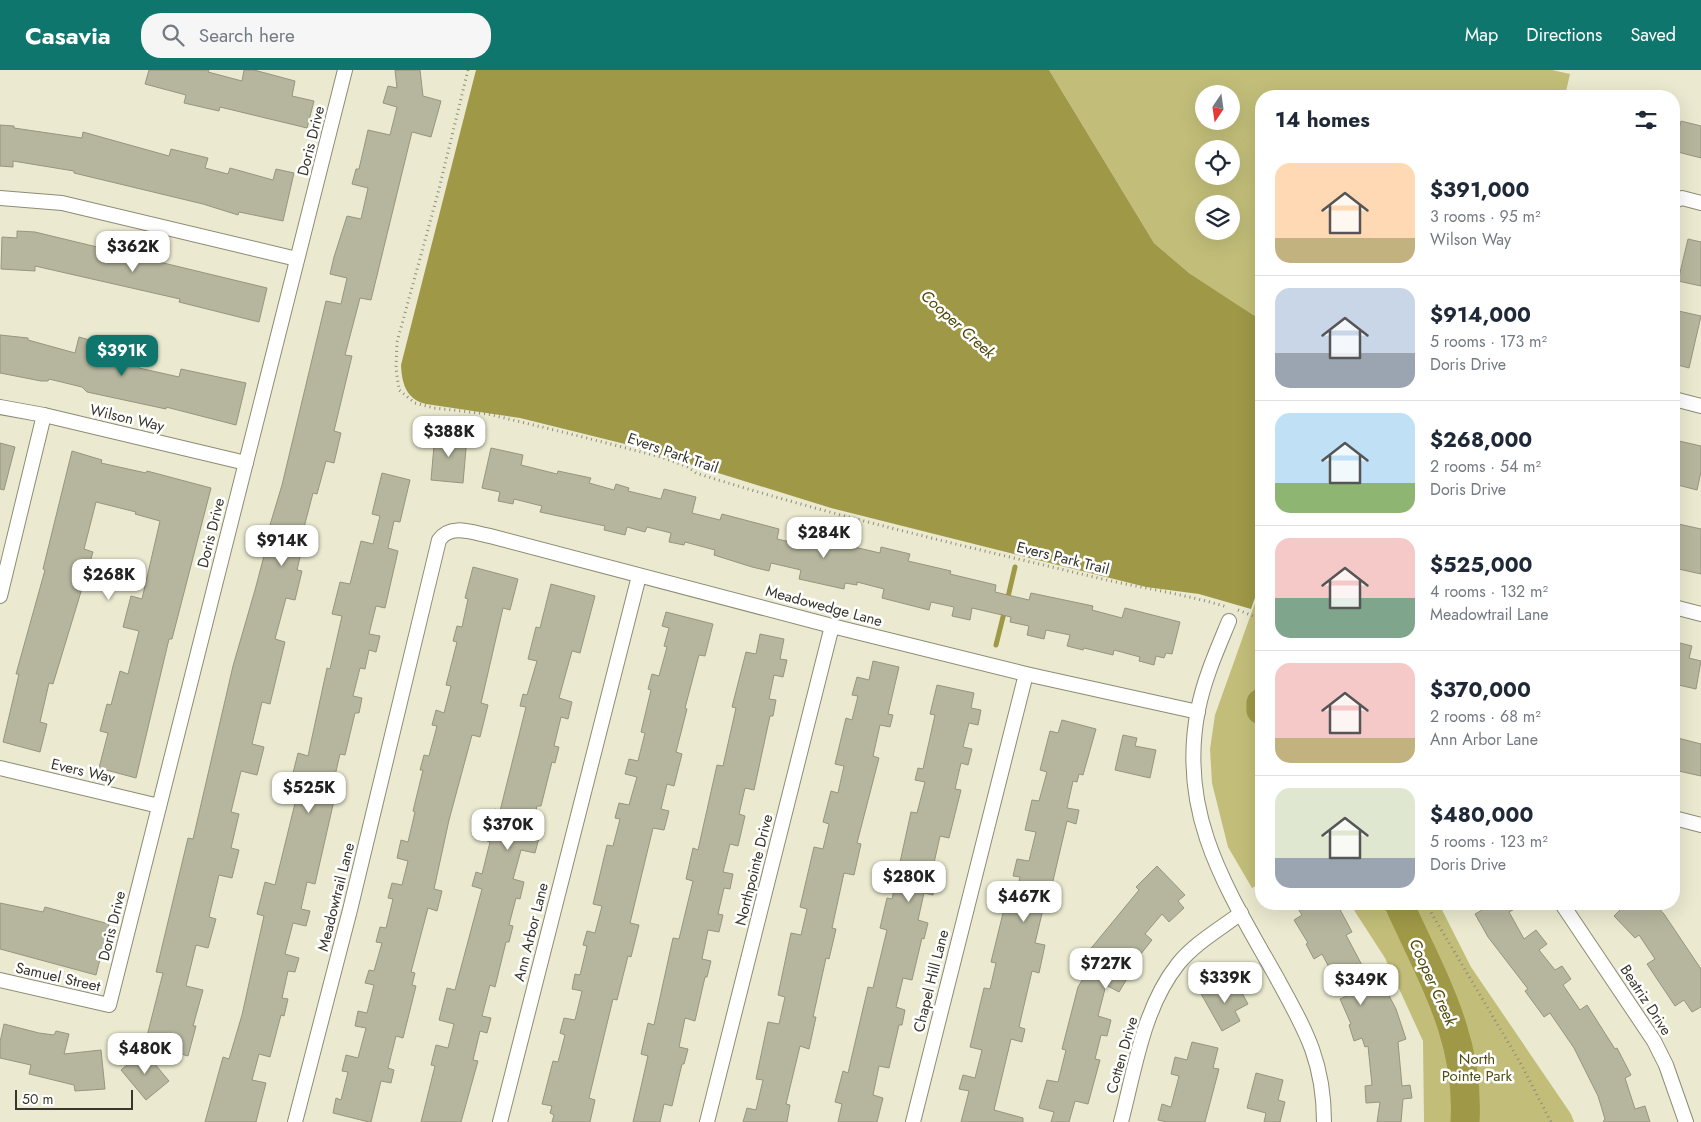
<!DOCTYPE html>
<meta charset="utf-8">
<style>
:root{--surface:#fff;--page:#f6f6f7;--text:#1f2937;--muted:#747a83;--line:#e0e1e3;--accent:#0f766e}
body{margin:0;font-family:Jost,sans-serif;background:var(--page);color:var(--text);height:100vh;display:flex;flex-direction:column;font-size:19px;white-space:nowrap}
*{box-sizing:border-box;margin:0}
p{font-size:16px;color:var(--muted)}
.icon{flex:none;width:28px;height:28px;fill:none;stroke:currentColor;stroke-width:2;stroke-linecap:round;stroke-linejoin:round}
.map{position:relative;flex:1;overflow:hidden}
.sheet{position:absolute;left:1255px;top:20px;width:425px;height:820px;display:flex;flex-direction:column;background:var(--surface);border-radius:20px;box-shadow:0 5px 20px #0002}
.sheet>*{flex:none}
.needle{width:32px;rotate:193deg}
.fabs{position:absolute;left:1195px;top:15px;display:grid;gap:10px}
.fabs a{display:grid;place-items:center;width:45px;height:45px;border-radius:50%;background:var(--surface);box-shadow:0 5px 20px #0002;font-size:25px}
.scale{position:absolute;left:15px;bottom:12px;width:118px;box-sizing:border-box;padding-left:5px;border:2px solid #37362c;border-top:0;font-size:14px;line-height:18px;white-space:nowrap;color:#37362c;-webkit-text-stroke:4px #fff;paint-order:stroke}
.price{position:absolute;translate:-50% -42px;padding:0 11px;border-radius:10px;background:#fff;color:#222;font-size:16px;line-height:32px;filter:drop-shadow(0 1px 2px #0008)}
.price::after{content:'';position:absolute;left:50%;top:30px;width:15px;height:11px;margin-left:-8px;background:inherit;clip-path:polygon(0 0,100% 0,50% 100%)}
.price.active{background:var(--accent);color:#fff}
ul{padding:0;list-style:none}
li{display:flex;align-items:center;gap:15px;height:125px;padding:0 20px}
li+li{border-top:1px solid var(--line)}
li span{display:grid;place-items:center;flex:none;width:140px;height:100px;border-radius:15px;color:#555}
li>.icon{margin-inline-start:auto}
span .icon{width:60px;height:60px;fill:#fffc;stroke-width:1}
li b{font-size:21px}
h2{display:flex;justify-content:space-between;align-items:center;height:60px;padding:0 20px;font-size:21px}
header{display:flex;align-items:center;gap:30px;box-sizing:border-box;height:70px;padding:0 25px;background:var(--accent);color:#fff}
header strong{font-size:24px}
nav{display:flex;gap:28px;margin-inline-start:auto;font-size:18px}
.search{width:350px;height:45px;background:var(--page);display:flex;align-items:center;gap:12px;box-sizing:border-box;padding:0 18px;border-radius:20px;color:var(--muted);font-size:19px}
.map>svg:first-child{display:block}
</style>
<header>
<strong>Casavia</strong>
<div class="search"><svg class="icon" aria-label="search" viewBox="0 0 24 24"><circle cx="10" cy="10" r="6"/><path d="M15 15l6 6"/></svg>Search here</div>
<nav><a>Map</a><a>Directions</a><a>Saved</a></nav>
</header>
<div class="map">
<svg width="1701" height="1052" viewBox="0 0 1701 1052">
<rect width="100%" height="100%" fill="#ebead0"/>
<g fill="#c2be79" fill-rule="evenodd">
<path d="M1049 0H1552L1570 4 1565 26H1261V250L1189 203 1154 173ZM1204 24H1231V51H1204ZM1204 79H1231V106H1204ZM1204 134H1231V161H1204Z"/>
<path d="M1261 516V813L1252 818 1228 777 1212 713 1210 679 1215 645Z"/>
<path d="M1350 834H1439L1471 897 1571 1044 1574 1052H1424L1423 971 1385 888Z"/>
</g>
<path fill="#9e9847" d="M476 0H1049L1154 173 1189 203 1261 250V511L1251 539 1199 524 1146 517 831 438 625 374 520 348 426 334C406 329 402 314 401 295Z"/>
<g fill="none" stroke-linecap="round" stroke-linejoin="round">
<g stroke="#9e9847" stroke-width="5">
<path d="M1007 531 1015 497"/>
<path d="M996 575 1005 539"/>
</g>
<g stroke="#9e9847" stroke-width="29">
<path d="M1261 633V640"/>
<path d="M1399 834C1432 907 1470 969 1465 1052"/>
</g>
</g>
<g fill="#b6b59d" stroke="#96957d">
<path d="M149 0H209L208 2 242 11 244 0H254L295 11 292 26 314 31 307 58 220 37 219 41 184 33 186 25 145 14Z"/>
<path d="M395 0H420L423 26 441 31 431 67 412 62 371 230 360 228 345 285 352 286 334 361 341 363 334 393 326 391 317 424 313 423 302 465 305 466 297 500 302 501 295 530 286 528 275 569 285 572 270 634 262 632 252 674 264 677 257 705 241 701 231 742 239 744 231 778 239 780 232 808 219 805 209 847 216 849 208 878 196 875 186 916 203 920 193 956H196L188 986 145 974 163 903 156 902 188 768 193 769 233 596 255 520 264 486 261 485 282 415 326 231 341 234 347 208 330 204 334 187 347 146 361 149 368 118 352 114 356 99H359L368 60 390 65 397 37 383 33 388 16 397 18Z"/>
<path d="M1681 51 1701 56V88L1674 81Z"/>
<path d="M0 55 14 56V58L82 68 83 62 169 86 171 79 208 88 205 98 228 104 230 98 273 110 276 99 294 103 283 151 239 142 238 145 203 134 74 103V101L13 91V97L0 96Z"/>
<path d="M17 161 35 162 267 218 259 252 179 232 180 229 35 196V201L1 199 2 167 17 168Z"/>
<path d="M1688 169 1701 172V216L1678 211Z"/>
<path d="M1674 240 1701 246 1689 298 1674 294 1677 279 1674 278Z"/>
<path d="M0 265 28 268V270L75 283 79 267 142 285 139 298 179 307 181 299 246 313 236 355 166 337V339L87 322 82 317 49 309 48 311H41L0 303Z"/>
<path d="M435 364 467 367 463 413 431 410Z"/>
<path d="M1679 371 1701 376V402L1697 420 1674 414V393Z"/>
<path d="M0 373 15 377 4 420 0 419Z"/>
<path d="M491 378 523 385 521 395 557 404 558 401 591 408 589 413 614 420 616 414 629 418 628 421 661 429 664 419 696 427 692 443 720 450 722 444 779 459 777 469 804 475 806 466 880 483 881 477 910 484 908 491 951 501 950 504 996 515 995 522 1029 530 1031 523 1093 536 1092 540 1122 548 1125 538 1180 552 1172 584 1166 583 1164 588 1156 586 1154 595 1139 591 1140 587 1114 580 1113 585 1084 578 1083 580 1067 576 1070 565 1046 560 1044 569 1027 565 1029 556 1010 552 1011 547 972 538 970 550 952 546 954 537 931 532 929 540 882 528 884 519 857 512V515L845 513 844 519 799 509 801 500 771 493 769 501 752 497 714 485 715 480 685 472 684 475 669 472 671 463 647 457 645 462 627 457 625 465 604 460 605 456 540 442 542 436 514 429 513 434 498 431 500 422 482 418Z"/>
<path d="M72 381 102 390 101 393 146 403 147 401 211 418 172 569H169L136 708 99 698 108 663 100 661 107 634 111 635 120 601 128 604 139 561 123 557 131 526 142 529 160 451 135 444 136 442 96 432 84 479 93 482 53 614 49 613 40 652 47 654 40 682 3 672 19 604H16L45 500 43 499Z"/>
<path d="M382 403 410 410 400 452 394 451 388 478 398 481 385 538 376 536 369 564 380 566 376 582 369 580 365 599 360 598 353 626 362 628 359 643H355L345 685 340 684 334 710 342 713 339 727 335 726 315 814 307 812 301 839 310 841 306 856 293 853 285 884 299 888 295 902 288 901 282 928 288 929 284 946 281 945 270 987 259 984 252 1010 266 1013 256 1052H205L223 987 229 989 242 945 264 846 257 844 265 812 275 815 299 717 290 715 298 683 308 686 327 598 330 599 342 546 332 544 340 512 350 514 361 471 373 474 380 446 372 444Z"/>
<path d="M1674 453 1701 459V504L1674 498Z"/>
<path d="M473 497 518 509 510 540 503 538 481 633 488 635 480 667 472 665 449 750 434 819 442 821 437 841 428 838 411 902 415 903 412 915 416 916 403 968 396 966 388 998 394 1000 391 1013 381 1011 371 1052H369L333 1043 336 1028 341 1030 348 1002 342 1001 346 985 358 988 366 958 355 956 358 941 367 943 374 915 365 913 369 900 374 901 382 873 376 872 380 857 386 858 393 829 388 828 392 813 402 815 408 791 397 788 401 770 408 772 415 742 413 741 423 700H420L424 685 429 686 437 656 432 655 436 640 444 643 451 616 446 615 457 572 453 571 457 556 462 557 468 529 465 528Z"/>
<path d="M551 514 595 526 580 583 572 581 559 628 572 632 568 649 561 647 554 676 559 677 555 693 552 692 541 736H537L530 766 539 768 535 783 521 780 513 809 524 812 520 829 516 828 509 855 513 856 509 872H506L495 917 490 915 482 946 491 948 487 963 480 961 473 990 478 991 461 1052H421L435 996 431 995 436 975 448 978 454 954 439 950 447 918 455 920 482 819 472 816 476 802 482 804 490 772 487 771 495 739 500 741 526 637 520 636 523 624 527 625 537 591 528 589 536 557 540 558Z"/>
<path d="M666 542 713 554 705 586 699 585 685 638 687 639 676 682 682 684 674 716 667 714 661 739 669 741 664 760 653 758 630 853 639 855 631 887 628 886 617 930 613 929 589 1028 595 1030 590 1052H552L554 1045 550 1043 552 1036 542 1034 553 991 558 992 565 965 560 963 564 948 575 950 582 921 572 919 575 904 580 905 587 876 583 875 587 861 595 863 602 836 593 834 607 775 613 776 620 749 615 748 619 733 629 735 637 707 625 704 629 689 638 691 645 663 641 662 651 620 648 619 652 604 659 606 667 577 664 576 669 558 662 556Z"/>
<path d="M760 564 784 569 780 589 787 590 783 607 774 605 769 629 776 630 773 646H770L754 720 745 718 739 744 745 746 738 776 730 774 723 802 733 804 730 819 724 818 718 844 723 845 719 862 708 860 702 889 711 891 707 907H705L695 951 685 948 679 977 688 979 684 994H682L672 1036 664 1034 660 1052H633L648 986 641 984 648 953 654 955 673 868 679 869 693 811 686 809 693 778 698 780 717 695 723 696 736 638 732 637 746 582 756 584Z"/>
<path d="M1676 572 1692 576 1689 588 1701 591 1696 619 1674 614V583Z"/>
<path d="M873 591 899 597 888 644 893 645 890 657 880 655 873 686 879 688 857 773 861 774 854 805 844 803 832 858 836 859 829 889 826 888 813 947H816L809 979 800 976 786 1034 790 1035 787 1052H743L747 1038 756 1040 763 1010 756 1009 768 952 779 954 785 927 778 925 791 863 801 865 807 839 800 837 814 777 823 779 829 754 823 752 831 721 838 723 844 696 835 694 846 648 852 650 858 626 852 625 857 607 869 610Z"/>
<path d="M937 615 974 623 971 638 981 640 978 655 969 653 963 677 972 679 968 695 961 693 955 719 961 720 949 768 940 766 934 793 940 795 933 825 924 823 918 850 928 853 924 869 922 868 912 910 903 908 896 937 905 940 902 955H899L889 998 879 996 873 1025 883 1028 877 1052H838L842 1034 835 1032 843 1001 848 1003 868 917 873 918 887 860 880 858 887 828 892 829 911 742 917 743 925 712 915 710 918 698 923 699 935 645 930 644Z"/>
<path d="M1062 650 1096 659 1083 705 1079 704 1077 712 1073 711 1067 738 1079 740 1076 754 1067 751 1052 815 1049 814 1035 873 1045 875 1039 903 1032 901 1019 957 1025 959 1022 972 1011 969 994 1040 1023 1048V1052H961L969 1021 959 1019 963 1005 975 1008 982 980 970 977 984 918 990 919 996 893 991 892 1006 831 1014 833 1020 807 1013 806 1017 789 1029 791 1036 762 1025 760 1032 730 1039 731 1047 702 1040 700 1050 661 1058 663Z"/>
<path d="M1123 665 1137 668 1135 676 1156 680 1150 708 1115 700Z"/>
<path d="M1674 667 1701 674V706L1674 700Z"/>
<path d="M1157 796 1185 825 1178 831 1184 838 1169 852 1162 844 1145 864 1152 870 1140 885 1137 882 1124 905 1128 907 1119 922 1106 915 1098 946 1111 950 1107 966 1101 965 1095 989 1100 990 1088 1034 1075 1031 1069 1052H1051L1054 1042 1039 1038 1047 1010 1058 1012 1066 980 1062 979 1078 917 1096 887 1088 882 1139 820 1136 817Z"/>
<path d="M0 833 43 842 45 837 109 854 96 905 0 879Z"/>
<path d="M1295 834H1337L1352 862 1346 865 1363 897 1366 896 1376 918 1383 914 1396 939 1406 969 1398 972 1402 1016 1410 1015 1412 1028 1403 1029 1401 1052H1377L1380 1032 1366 1033 1365 1016 1372 1015 1368 976 1365 977 1362 968 1354 971 1349 955 1351 954 1340 929 1347 926 1336 901 1332 903 1322 884 1314 889 1306 874 1308 873 1294 850 1302 845Z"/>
<path d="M1493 834H1524L1509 842 1524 869 1536 860 1547 874 1539 880 1555 900 1562 896 1571 909 1563 915 1580 940 1587 935 1615 979 1617 978 1631 1005 1625 1008 1635 1039 1645 1036 1650 1052H1603L1605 1049 1598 1026 1574 978 1550 943 1544 947 1525 921 1528 919 1488 867 1475 844Z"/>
<path d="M1626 834H1655L1664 844 1701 899V937L1692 942 1684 930 1675 936 1647 894 1655 889 1639 865 1635 868 1614 846Z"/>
<path d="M1236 912 1248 934 1235 941 1240 951 1222 961 1200 922 1216 913 1220 921Z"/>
<path d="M4 954 39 963 54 965 56 961 69 964 64 984 101 980 105 1019 75 1021 74 1015 29 1004 31 995 0 988V972Z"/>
<path d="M1192 972 1218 978 1213 998 1219 999 1205 1052H1167L1158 1050 1162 1034 1171 1037 1179 1006 1171 1004 1175 987 1187 990Z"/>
<path d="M144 981 169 1011 146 1030 121 1000Z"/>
<path d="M1256 1003 1283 1010 1278 1030 1285 1032 1280 1052H1264L1266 1043 1247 1038Z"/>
</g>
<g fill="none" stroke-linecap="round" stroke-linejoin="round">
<g stroke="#8d8c74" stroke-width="16">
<g id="street">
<path d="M0 128 62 133 297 189"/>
<path d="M1674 131 1682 128 1701 133"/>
<path d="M1674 329 1701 336"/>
<path d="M0 337 44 345 246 393"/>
<path d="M0 526 44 345"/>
<path d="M1674 537 1701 544"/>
<path d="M1229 551C1217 580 1204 609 1198 640 1177 747 1229 822 1278 910 1306 961 1324 992 1324 1052"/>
<path d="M0 698 159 736"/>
<path d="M1674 748 1701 755"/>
<path d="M1562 834 1654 971 1666 995 1686 1052"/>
<path d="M0 910 109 935 345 0"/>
<path d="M295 1052 350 840 439 470C451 453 473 463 490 466L832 556 1026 604 1198 642"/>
<path d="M500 1052 639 506"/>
<path d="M707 1052 832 556"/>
<path d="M913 1052 1026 604"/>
<path d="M1121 1052C1135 999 1143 938 1178 894 1195 873 1220 859 1241 843"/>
</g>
</g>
<g stroke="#8d8c7a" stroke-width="3" stroke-dasharray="1 4" stroke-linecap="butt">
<path d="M468 0 438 123 397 272 396 298 399 320 415 333 434 338 488 344 575 365 661 387 688 397 696 403C828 445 964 476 1098 508 1141 518 1185 524 1227 537"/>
<path d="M1238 540 1261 549"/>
<path d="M1426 834 1521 994 1551 1052"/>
</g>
<use href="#street" stroke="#fff" stroke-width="14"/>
</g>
<g text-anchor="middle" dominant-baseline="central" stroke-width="5" stroke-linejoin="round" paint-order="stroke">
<g font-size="15" fill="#37362c" stroke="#fff">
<text transform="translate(311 71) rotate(-76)">Doris Drive</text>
<text transform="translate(127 348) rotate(13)">Wilson Way</text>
<text transform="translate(673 383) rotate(19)">Evers Park Trail</text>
<text transform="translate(211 463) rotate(-76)">Doris Drive</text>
<text transform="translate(1063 488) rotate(14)">Evers Park Trail</text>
<text transform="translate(824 536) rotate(15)">Meadowedge Lane</text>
<text transform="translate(83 701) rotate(13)">Evers Way</text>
<text transform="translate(754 800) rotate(-76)">Northpointe Drive</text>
<text transform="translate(336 827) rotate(-76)">Meadowtrail Lane</text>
<text transform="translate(112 856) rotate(-76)">Doris Drive</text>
<text transform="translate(531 862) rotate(-76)">Ann Arbor Lane</text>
<text transform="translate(58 907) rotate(13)">Samuel Street</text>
<text transform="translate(931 911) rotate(-76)">Chapel Hill Lane</text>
<text transform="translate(1646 930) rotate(57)">Beatriz Drive</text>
<text transform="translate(1122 985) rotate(-74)">Cotten Drive</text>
</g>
<g font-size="15" fill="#524e0f" stroke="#fff">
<text x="1477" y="989">North<tspan x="1477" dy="17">Pointe Park</tspan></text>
</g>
<g font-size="16" font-style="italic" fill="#4f4b0a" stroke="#fff">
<text transform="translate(958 254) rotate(42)">Cooper Creek</text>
<text transform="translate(1433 912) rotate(66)">Cooper Creek</text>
</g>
</g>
</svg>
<div class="fabs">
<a><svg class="needle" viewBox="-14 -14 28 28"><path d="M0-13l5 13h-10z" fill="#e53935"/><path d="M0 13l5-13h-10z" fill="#747a83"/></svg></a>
<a><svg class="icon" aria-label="locate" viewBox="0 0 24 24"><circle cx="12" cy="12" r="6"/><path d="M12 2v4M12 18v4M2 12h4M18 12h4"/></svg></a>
<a><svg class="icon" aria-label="layers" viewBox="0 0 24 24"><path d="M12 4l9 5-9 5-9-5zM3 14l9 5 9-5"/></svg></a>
</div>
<div class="scale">50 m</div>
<b class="price" style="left:133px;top:203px">$362K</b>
<b class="price active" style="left:122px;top:307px">$391K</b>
<b class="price" style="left:449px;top:388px">$388K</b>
<b class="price" style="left:824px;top:489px">$284K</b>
<b class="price" style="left:282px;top:497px">$914K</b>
<b class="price" style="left:109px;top:531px">$268K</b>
<b class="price" style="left:309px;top:744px">$525K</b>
<b class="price" style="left:508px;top:781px">$370K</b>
<b class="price" style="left:909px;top:833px">$280K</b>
<b class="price" style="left:1024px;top:853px">$467K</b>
<b class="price" style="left:1106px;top:920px">$727K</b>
<b class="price" style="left:1225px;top:934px">$339K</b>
<b class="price" style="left:1361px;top:936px">$349K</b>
<b class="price" style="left:145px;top:1005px">$480K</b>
<section class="sheet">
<h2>14 homes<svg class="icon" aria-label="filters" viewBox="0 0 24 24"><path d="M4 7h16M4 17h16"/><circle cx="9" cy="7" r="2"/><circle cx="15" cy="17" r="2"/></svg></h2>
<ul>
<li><span style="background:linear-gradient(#ffd9b3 75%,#c2b280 0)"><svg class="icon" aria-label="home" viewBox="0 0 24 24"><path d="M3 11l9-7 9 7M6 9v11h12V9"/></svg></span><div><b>$391,000</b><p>3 rooms · 95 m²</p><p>Wilson Way</p></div></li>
<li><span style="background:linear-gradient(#c9d6e8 65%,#9aa5b1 0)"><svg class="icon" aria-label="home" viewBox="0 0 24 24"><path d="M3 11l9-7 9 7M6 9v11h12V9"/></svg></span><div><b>$914,000</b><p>5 rooms · 173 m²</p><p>Doris Drive</p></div></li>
<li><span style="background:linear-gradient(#bfe0f5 70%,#8fb573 0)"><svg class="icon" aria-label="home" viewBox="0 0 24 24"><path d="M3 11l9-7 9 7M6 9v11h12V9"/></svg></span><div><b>$268,000</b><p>2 rooms · 54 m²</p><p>Doris Drive</p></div></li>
<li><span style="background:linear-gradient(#f6c9c9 60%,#7fa58c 0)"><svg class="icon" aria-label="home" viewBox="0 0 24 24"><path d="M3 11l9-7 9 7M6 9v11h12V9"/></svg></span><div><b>$525,000</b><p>4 rooms · 132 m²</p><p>Meadowtrail Lane</p></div></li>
<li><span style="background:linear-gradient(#f6c9c9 75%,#c2b280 0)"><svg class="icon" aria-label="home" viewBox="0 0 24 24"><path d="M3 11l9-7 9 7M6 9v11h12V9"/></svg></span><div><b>$370,000</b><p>2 rooms · 68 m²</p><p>Ann Arbor Lane</p></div></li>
<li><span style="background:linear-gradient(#dfe7d0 70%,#9aa5b1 0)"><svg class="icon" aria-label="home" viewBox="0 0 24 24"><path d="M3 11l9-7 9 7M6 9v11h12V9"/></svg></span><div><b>$480,000</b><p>5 rooms · 123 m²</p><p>Doris Drive</p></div></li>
</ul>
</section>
</div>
